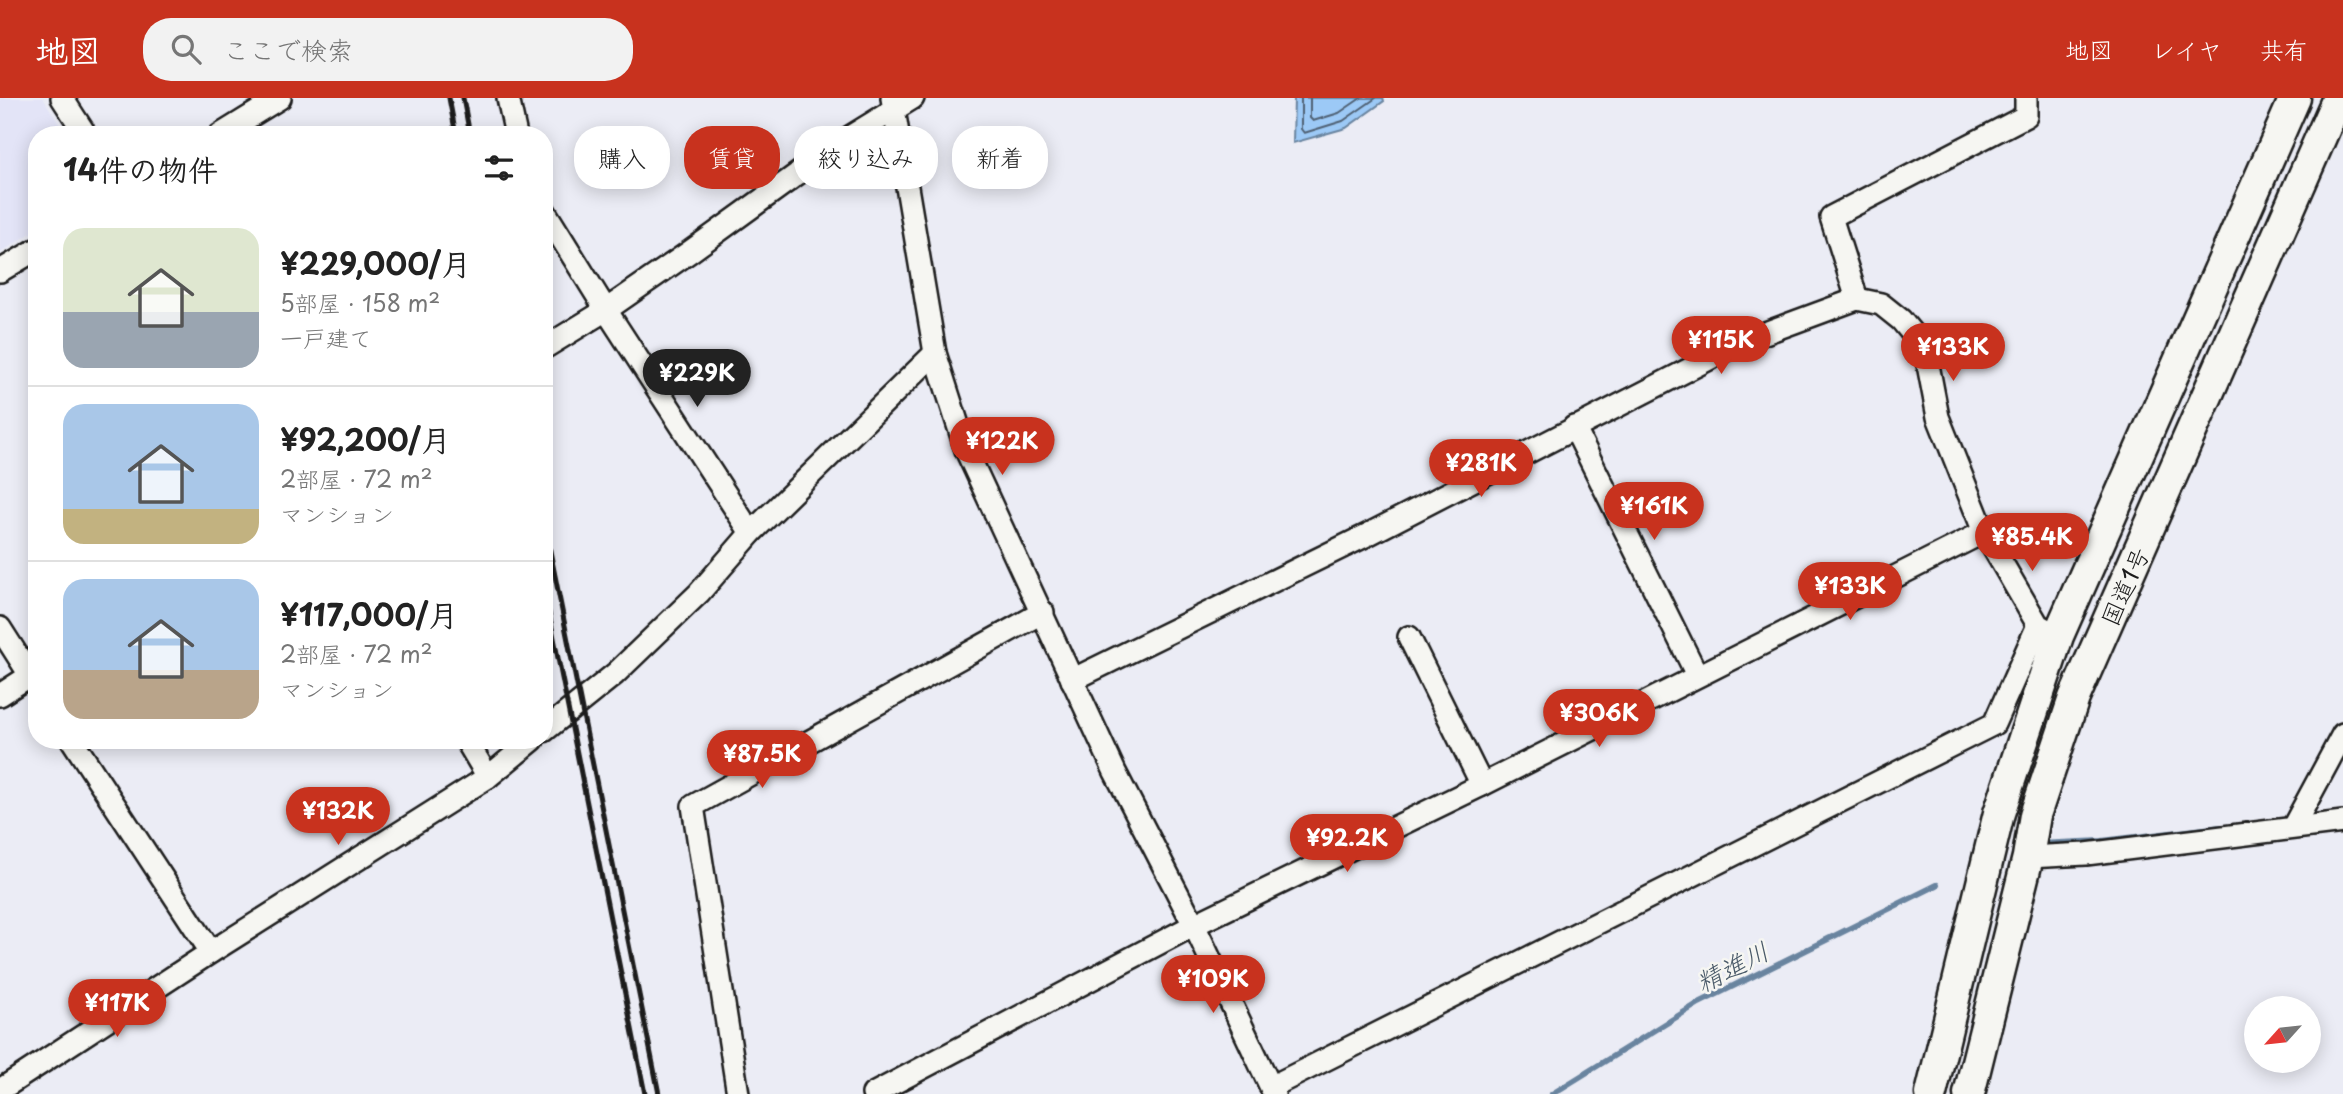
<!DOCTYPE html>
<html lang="ja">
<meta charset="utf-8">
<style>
:root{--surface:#fff;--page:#f2f2f2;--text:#222;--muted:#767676;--line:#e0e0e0;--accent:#c8321e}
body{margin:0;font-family:"Playpen Sans","Klee One",sans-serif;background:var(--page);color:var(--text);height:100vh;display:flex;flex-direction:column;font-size:26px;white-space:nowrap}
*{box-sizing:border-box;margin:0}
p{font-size:23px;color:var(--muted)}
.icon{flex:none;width:38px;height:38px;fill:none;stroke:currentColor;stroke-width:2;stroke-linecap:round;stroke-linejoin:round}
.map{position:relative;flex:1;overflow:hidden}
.side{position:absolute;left:28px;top:28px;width:525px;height:623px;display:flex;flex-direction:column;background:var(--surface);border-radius:28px;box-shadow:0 4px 18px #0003}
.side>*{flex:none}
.guide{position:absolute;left:574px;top:28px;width:665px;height:63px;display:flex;gap:14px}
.needle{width:46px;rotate:243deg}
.controls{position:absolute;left:2244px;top:898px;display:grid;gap:14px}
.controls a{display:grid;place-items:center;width:77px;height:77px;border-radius:50%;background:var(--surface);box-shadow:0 4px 18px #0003;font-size:35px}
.price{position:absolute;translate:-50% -60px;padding:0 16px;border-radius:24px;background:var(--accent);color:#fff;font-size:23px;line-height:46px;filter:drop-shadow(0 2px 4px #0008)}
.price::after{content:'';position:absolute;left:50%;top:42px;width:21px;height:16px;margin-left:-10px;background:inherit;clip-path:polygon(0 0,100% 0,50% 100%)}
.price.on{background:#222;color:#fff}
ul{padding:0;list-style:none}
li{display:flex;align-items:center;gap:21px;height:175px;padding:0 35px}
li+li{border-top:2px solid var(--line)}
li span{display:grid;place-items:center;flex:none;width:196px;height:140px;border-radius:21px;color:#555}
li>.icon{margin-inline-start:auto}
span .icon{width:84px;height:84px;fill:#fffc;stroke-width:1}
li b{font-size:30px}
h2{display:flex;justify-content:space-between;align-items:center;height:84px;padding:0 35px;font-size:30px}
.chip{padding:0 24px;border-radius:28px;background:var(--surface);box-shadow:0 4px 18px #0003;font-size:24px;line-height:63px}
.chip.on{background:var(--accent);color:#fff}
header{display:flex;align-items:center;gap:42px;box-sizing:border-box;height:98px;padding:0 35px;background:var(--accent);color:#fff}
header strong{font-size:33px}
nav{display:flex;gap:38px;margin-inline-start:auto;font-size:24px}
.search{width:490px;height:63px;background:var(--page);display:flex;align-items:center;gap:18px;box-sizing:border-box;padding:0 24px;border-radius:28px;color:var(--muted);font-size:26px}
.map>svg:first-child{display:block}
</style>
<header>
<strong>地図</strong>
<div class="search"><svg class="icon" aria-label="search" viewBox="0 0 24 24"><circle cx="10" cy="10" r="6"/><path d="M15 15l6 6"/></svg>ここで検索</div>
<nav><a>地図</a><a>レイヤ</a><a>共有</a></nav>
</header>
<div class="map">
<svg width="2343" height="996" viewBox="0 0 2343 996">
<rect width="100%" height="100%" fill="#ebecf5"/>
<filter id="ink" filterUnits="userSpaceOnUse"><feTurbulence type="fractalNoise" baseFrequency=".0143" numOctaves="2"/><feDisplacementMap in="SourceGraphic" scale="14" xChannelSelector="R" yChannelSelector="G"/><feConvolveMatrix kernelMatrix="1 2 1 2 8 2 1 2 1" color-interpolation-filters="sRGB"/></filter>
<g filter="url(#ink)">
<path fill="#e3e4f7" d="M0 0H43L66 37H37V131L0 155Z"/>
<path fill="#9cc9f6" stroke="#69849f" stroke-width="2" d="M1294 0H1383L1384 3 1346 30 1293 45Z"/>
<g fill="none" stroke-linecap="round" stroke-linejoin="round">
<g stroke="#4f6173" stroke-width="2">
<path d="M1301 0V31L1304 35 1343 23 1376 0"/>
<path d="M1310 0V20L1313 23 1339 15 1361 0"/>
</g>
<g stroke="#69849f" stroke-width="6">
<path d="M2038 746 2102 743 2221 729"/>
<path d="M1552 996 1699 905 1937 787"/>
</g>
<g stroke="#1c1c1c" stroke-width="26">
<g id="minor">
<path d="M62 0 86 37"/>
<path d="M508 0 516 37"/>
<path d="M892 0 935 255 966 352 1115 674 1194 827 1274 996"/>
<path d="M220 37 280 0"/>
<path d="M544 112 606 212 751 435"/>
<path d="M0 173 37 151"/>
<path d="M1857 201 1831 119 2026 18V0"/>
<path d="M544 250 606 212 691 153 843 43 913 0"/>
<path d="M1574 329 1697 577"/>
<path d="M0 530 37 588"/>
<path d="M1409 539 1482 687"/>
<path d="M1072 582 1369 436 1746 242 1857 201 1881 206 1901 222 1925 251 1938 319 1984 434 2038 527 2058 538"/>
<path d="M0 597 37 573"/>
<path d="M544 633 615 576 699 495 751 435 935 255"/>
<path d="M72 642 211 854"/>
<path d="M466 642 488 679"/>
<path d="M2293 729 2343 636"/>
<path d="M2028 759 2086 756 2343 724"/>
<path d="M1271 989 1994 626 2038 527"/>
<path d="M0 992 211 854 488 679 533 642"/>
<path d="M738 996 693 708 1043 514"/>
<path d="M873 996 1194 827 1482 687 1984 434"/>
</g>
</g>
<g stroke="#1c1c1c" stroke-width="35">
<g id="highway">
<path d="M1931 996 1999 715 2058 538 2295 0"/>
<path d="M1969 996 2028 759 2035 717 2074 600 2338 0"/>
</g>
</g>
<use href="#minor" stroke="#f6f6f2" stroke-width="21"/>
<use href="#highway" stroke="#f6f6f2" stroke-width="30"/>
<g stroke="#1c1c1c" stroke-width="5">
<path d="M449 0 456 37"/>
<path d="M463 0 470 37"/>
<path d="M544 423 659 996"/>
<path d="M544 490 645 996"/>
</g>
</g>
</g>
<g text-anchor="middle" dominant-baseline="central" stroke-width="5" stroke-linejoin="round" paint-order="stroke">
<g font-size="24" fill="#1c1c1c" stroke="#f6f6f2">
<text transform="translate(2124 488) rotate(-66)">国道1号</text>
</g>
<g font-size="26" font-style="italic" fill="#495968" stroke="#f6f6f2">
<text transform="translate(1732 868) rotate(-27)">精進川</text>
</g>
</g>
</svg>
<div class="controls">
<a><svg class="needle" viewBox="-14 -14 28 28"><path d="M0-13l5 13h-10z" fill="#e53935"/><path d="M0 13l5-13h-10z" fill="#767676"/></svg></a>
</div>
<b class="price" style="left:1721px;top:278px">¥115K</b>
<b class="price" style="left:1953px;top:285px">¥133K</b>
<b class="price on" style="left:697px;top:311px">¥229K</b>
<b class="price" style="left:1002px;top:379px">¥122K</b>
<b class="price" style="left:1481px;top:401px">¥281K</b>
<b class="price" style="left:1654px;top:444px">¥161K</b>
<b class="price" style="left:2032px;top:475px">¥85.4K</b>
<b class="price" style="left:1850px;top:524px">¥133K</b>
<b class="price" style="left:1599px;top:651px">¥306K</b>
<b class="price" style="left:762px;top:692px">¥87.5K</b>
<b class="price" style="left:338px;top:749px">¥132K</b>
<b class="price" style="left:1347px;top:776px">¥92.2K</b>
<b class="price" style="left:1213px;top:917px">¥109K</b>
<b class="price" style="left:117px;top:941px">¥117K</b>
<div class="guide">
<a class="chip">購入</a>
<a class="chip on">賃貸</a>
<a class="chip">絞り込み</a>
<a class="chip">新着</a>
</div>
<section class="side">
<h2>14件の物件<svg class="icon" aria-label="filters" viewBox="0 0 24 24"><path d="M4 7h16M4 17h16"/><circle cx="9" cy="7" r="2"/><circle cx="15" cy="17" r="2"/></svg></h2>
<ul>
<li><span style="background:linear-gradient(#dfe7d0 60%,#9aa5b1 0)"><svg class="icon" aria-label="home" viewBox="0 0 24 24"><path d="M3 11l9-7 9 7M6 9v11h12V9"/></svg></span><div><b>¥229,000/月</b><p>5部屋 · 158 m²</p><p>一戸建て</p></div></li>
<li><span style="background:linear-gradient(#a9c7e8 75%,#c2b280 0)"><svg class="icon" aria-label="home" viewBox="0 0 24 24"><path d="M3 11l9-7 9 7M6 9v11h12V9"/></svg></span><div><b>¥92,200/月</b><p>2部屋 · 72 m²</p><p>マンション</p></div></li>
<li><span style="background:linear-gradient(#a9c7e8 65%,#b9a48a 0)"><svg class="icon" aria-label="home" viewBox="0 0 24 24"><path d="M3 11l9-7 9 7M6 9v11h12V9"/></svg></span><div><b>¥117,000/月</b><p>2部屋 · 72 m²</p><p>マンション</p></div></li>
</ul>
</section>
</div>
